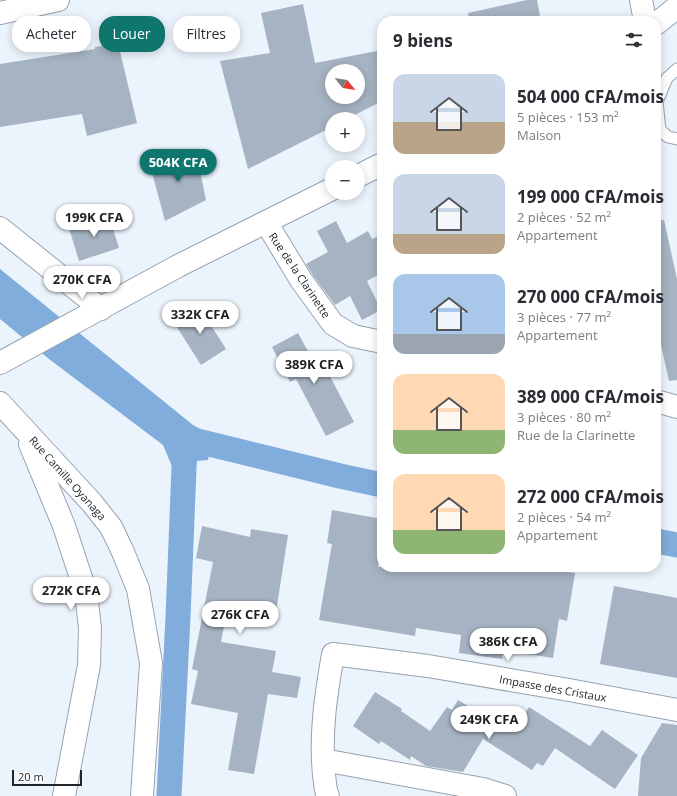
<!DOCTYPE html>
<html lang="fr">
<meta charset="utf-8">
<style>
:root{--surface:#fff;--page:#f7f7f7;--text:#2b2b33;--muted:#7c7c81;--accent:#0f766e}
body{margin:0;font-family:"Open Sans",sans-serif;background:var(--page);color:var(--text);height:100vh;display:flex;flex-direction:column;font-size:15px;white-space:nowrap}
*{box-sizing:border-box;margin:0}
p{font-size:13px;color:var(--muted)}
.icon{flex:none;width:22px;height:22px;fill:none;stroke:currentColor;stroke-width:2;stroke-linecap:round;stroke-linejoin:round}
.map{position:relative;flex:1;overflow:hidden}
.sheet{position:absolute;left:377px;top:16px;width:284px;height:556px;display:flex;flex-direction:column;background:var(--surface);border-radius:16px;box-shadow:0 2px 10px #0003}
.sheet>*{flex:none}
.top-card{position:absolute;left:12px;top:16px;width:305px;height:36px;display:flex;gap:8px}
.needle{width:26px;rotate:120deg}
.buttons{position:absolute;left:325px;top:64px;display:grid;gap:8px}
.buttons a{display:grid;place-items:center;width:40px;height:40px;border-radius:50%;background:var(--surface);box-shadow:0 2px 10px #0003;font-size:20px}
.scale{position:absolute;left:12px;bottom:10px;width:70px;box-sizing:border-box;padding-left:4px;border:2px solid #21262b;border-top:0;font-size:11px;line-height:14px;white-space:nowrap;color:#21262b;-webkit-text-stroke:3px #fff;paint-order:stroke}
.price{position:absolute;translate:-50% -34px;padding:0 9px;border-radius:14px;background:#fff;color:#222;font-size:13px;line-height:26px;filter:drop-shadow(0 1px 2px #0008)}
.price::after{content:'';position:absolute;left:50%;top:24px;width:12px;height:9px;margin-left:-6px;background:inherit;clip-path:polygon(0 0,100% 0,50% 100%)}
.price.selected{background:var(--accent);color:#fff}
ul{padding:0;list-style:none}
li{display:flex;align-items:center;gap:12px;height:100px;padding:0 16px}
li span{display:grid;place-items:center;flex:none;width:112px;height:80px;border-radius:12px;color:#555}
li>.icon{margin-inline-start:auto}
span .icon{width:48px;height:48px;fill:#fffc;stroke-width:1}
li b{font-size:17px}
h2{display:flex;justify-content:space-between;align-items:center;height:48px;padding:0 16px;font-size:17px}
.pill{padding:0 14px;border-radius:16px;background:var(--surface);box-shadow:0 2px 10px #0003;font-size:14px;line-height:36px}
.pill.selected{background:var(--accent);color:#fff}
.map>svg:first-child{display:block}
</style>
<div class="map">
<svg width="677" height="796" viewBox="0 0 677 796">
<rect width="100%" height="100%" fill="#ebf3fc"/>
<path fill="#80addb" d="M0 269 193 425 213 436 208 460 197 461 194 477 176 476 163 445 49 359 0 319Z"/>
<g fill="none" stroke-linecap="round" stroke-linejoin="round">
<g stroke="#80addb" stroke-width="25">
<path d="M180 434 185 438 340 476 382 485"/>
<path d="M656 541 677 545"/>
<path d="M169 796 178 617 185 443"/>
</g>
</g>
<g fill="#a6b3c2" fill-rule="evenodd">
<path d="M527 0H537L541 21H469L468 13Z"/>
<path d="M303 4 315 63 382 50V101L347 119H332V127L248 169 220 61 270 53 261 13ZM332 71H358V97H332Z"/>
<path d="M118 43 137 123 87 136 82 114 0 127V64L95 49V47Z"/>
<path d="M196 151 206 200 165 221 149 161Z"/>
<path d="M109 216 119 248 79 261 69 228Z"/>
<path d="M664 220 677 279V380L669 381 656 322V221Z"/>
<path d="M336 221 347 243 368 231 372 239 382 234V273L367 281 381 310 362 320 350 296 335 305 312 274 306 264 328 252 317 231Z"/>
<path d="M198 305 226 349 201 365 173 321Z"/>
<path d="M298 333 317 368 324 365 354 422 326 436 296 379 290 382 272 347Z"/>
<path d="M332 510 382 519V541L378 567H540L575 573 567 621 559 619 553 658 503 650 502 659 459 653 461 635 416 628 415 636 319 620 332 544 327 543Z"/>
<path d="M202 526 250 537 251 529 288 535 276 612 228 605 221 642 276 651 272 672 301 677 297 698 268 694 254 774 228 770 238 713 191 704 198 671 192 669 213 562 196 558Z"/>
<path d="M614 586 677 598V678L600 664Z"/>
<path d="M375 692 402 709 401 711 430 731 447 707 452 710 458 700 510 732 521 715 523 716 529 707 590 746 602 730 638 755 615 789 555 748 543 766 537 763 532 770 483 739 463 772 426 766 411 756 410 760 381 741 379 744 353 726Z"/>
<path d="M662 723 677 725V796H638L641 758Z"/>
</g>
<g fill="none" stroke-linecap="round" stroke-linejoin="round">
<g stroke="#96a3b1" stroke-width="13">
<path id="service" d="M677 69 667 78 657 102 660 130 668 137 677 139"/>
</g>
<g stroke="#96a3b1" stroke-width="24">
<g id="minor">
<path d="M641 0 645 21"/>
<path d="M0 13 58 0"/>
<path d="M266 222 301 280 333 324 353 336 382 342"/>
<path d="M0 228 101 309"/>
<path d="M656 401 677 407"/>
<path d="M0 403 92 503 111 527 123 552 138 589 151 663 142 796"/>
<path d="M30 444 64 526 86 593 90 628 89 665 64 796"/>
<path d="M323 760 483 789 505 796"/>
<path d="M328 796C325 790 325 781 324 775 320 732 326 695 333 654L428 666 569 690 677 710"/>
</g>
</g>
<g stroke="#96a3b1" stroke-width="24">
<g id="secondary">
<path d="M656 24 677 7"/>
<path d="M358 176 382 164"/>
<path d="M0 363 178 266 332 189"/>
</g>
</g>
<use href="#service" stroke="#fff" stroke-width="11"/>
<use href="#minor" stroke="#fff" stroke-width="22"/>
<use href="#secondary" stroke="#fff" stroke-width="22"/>
</g>
<g text-anchor="middle" dominant-baseline="central" stroke-width="4" stroke-linejoin="round" paint-order="stroke">
<g font-size="11" fill="#21262b" stroke="#fff">
<text transform="translate(300 275) rotate(56)">Rue de la Clarinette</text>
<text transform="translate(68 478) rotate(48)">Rue Camille Oyanaga</text>
<text transform="translate(553 688) rotate(10)">Impasse des Cristaux</text>
</g>
</g>
</svg>
<div class="buttons">
<a><svg class="needle" viewBox="-14 -14 28 28"><path d="M0-13l5 13h-10z" fill="#e53935"/><path d="M0 13l5-13h-10z" fill="#7c7c81"/></svg></a>
<a>+</a>
<a>−</a>
</div>
<div class="scale">20 m</div>
<b class="price selected" style="left:178px;top:183px">504K CFA</b>
<b class="price" style="left:94px;top:238px">199K CFA</b>
<b class="price" style="left:82px;top:300px">270K CFA</b>
<b class="price" style="left:200px;top:335px">332K CFA</b>
<b class="price" style="left:314px;top:385px">389K CFA</b>
<b class="price" style="left:71px;top:611px">272K CFA</b>
<b class="price" style="left:240px;top:635px">276K CFA</b>
<b class="price" style="left:508px;top:662px">386K CFA</b>
<b class="price" style="left:489px;top:740px">249K CFA</b>
<div class="top-card">
<a class="pill">Acheter</a>
<a class="pill selected">Louer</a>
<a class="pill">Filtres</a>
</div>
<section class="sheet">
<h2>9 biens<svg class="icon" aria-label="filters" viewBox="0 0 24 24"><path d="M4 7h16M4 17h16"/><circle cx="9" cy="7" r="2"/><circle cx="15" cy="17" r="2"/></svg></h2>
<ul>
<li><span style="background:linear-gradient(#c9d6e8 60%,#b9a48a 0)"><svg class="icon" aria-label="home" viewBox="0 0 24 24"><path d="M3 11l9-7 9 7M6 9v11h12V9"/></svg></span><div><b>504 000 CFA/mois</b><p>5 pièces · 153 m²</p><p>Maison</p></div></li>
<li><span style="background:linear-gradient(#c9d6e8 75%,#b9a48a 0)"><svg class="icon" aria-label="home" viewBox="0 0 24 24"><path d="M3 11l9-7 9 7M6 9v11h12V9"/></svg></span><div><b>199 000 CFA/mois</b><p>2 pièces · 52 m²</p><p>Appartement</p></div></li>
<li><span style="background:linear-gradient(#a9c7e8 75%,#9aa5b1 0)"><svg class="icon" aria-label="home" viewBox="0 0 24 24"><path d="M3 11l9-7 9 7M6 9v11h12V9"/></svg></span><div><b>270 000 CFA/mois</b><p>3 pièces · 77 m²</p><p>Appartement</p></div></li>
<li><span style="background:linear-gradient(#ffd9b3 70%,#8fb573 0)"><svg class="icon" aria-label="home" viewBox="0 0 24 24"><path d="M3 11l9-7 9 7M6 9v11h12V9"/></svg></span><div><b>389 000 CFA/mois</b><p>3 pièces · 80 m²</p><p>Rue de la Clarinette</p></div></li>
<li><span style="background:linear-gradient(#ffd9b3 70%,#8fb573 0)"><svg class="icon" aria-label="home" viewBox="0 0 24 24"><path d="M3 11l9-7 9 7M6 9v11h12V9"/></svg></span><div><b>272 000 CFA/mois</b><p>2 pièces · 54 m²</p><p>Appartement</p></div></li>
</ul>
</section>
</div>
